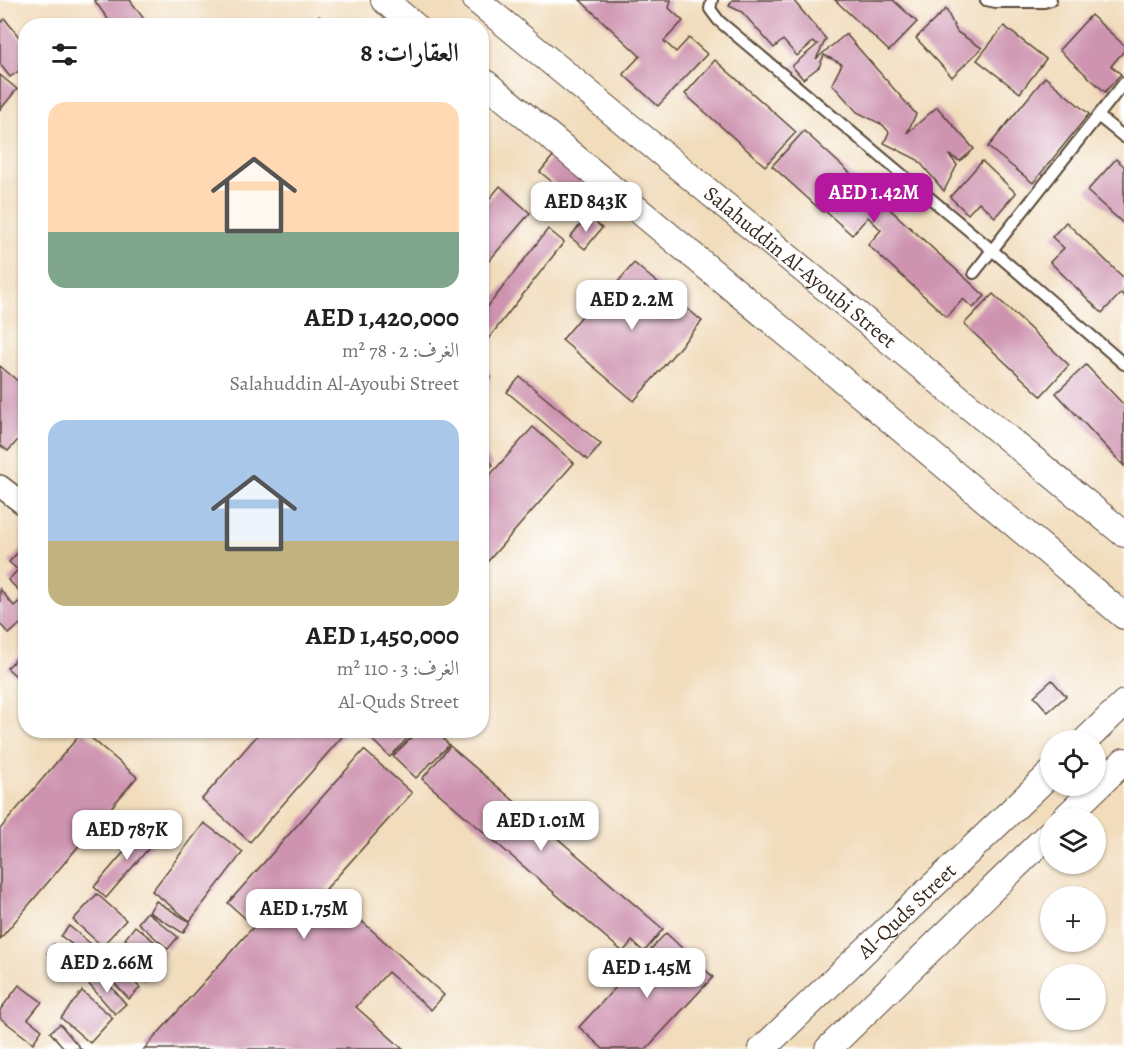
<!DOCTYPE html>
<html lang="ar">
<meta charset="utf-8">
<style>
:root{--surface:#fff;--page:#f6f6f6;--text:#202124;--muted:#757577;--accent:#b5179e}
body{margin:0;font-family:Alegreya,Amiri,serif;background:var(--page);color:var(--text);direction:rtl;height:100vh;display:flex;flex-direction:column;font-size:22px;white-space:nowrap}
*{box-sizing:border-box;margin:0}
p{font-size:20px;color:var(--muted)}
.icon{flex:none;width:33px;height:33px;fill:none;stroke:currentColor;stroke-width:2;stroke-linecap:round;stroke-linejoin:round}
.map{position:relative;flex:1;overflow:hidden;direction:ltr}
.side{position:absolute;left:18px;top:18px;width:471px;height:720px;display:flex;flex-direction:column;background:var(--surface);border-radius:24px;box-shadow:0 2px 4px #0004;direction:rtl}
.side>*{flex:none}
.fabs{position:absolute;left:1040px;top:730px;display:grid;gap:12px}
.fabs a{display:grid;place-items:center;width:66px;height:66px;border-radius:50%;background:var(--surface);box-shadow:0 2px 4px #0004;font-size:30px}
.price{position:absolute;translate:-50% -51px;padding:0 14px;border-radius:12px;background:#fff;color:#222;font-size:20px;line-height:39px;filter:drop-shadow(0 2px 3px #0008)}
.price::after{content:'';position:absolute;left:50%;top:36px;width:18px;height:14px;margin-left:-9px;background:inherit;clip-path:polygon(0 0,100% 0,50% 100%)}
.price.current{background:var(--accent);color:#fff}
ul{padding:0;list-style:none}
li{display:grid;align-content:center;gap:12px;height:318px;padding:0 30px}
li span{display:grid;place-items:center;height:186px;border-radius:18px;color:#555}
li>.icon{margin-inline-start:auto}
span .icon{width:108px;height:108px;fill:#fffc;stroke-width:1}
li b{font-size:26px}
h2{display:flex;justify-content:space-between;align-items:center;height:72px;padding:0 30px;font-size:26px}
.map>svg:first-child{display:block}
</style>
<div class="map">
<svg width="1124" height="1049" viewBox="0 0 1124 1049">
<rect width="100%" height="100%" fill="#fff"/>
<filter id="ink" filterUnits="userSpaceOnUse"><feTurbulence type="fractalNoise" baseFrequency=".0167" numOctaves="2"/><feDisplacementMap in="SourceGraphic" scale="12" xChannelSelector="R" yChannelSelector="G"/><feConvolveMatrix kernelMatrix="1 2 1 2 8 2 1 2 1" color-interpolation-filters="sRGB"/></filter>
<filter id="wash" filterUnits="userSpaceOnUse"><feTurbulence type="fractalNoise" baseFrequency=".008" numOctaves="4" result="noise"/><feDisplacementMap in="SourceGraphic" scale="24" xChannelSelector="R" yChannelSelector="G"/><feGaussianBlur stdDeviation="1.35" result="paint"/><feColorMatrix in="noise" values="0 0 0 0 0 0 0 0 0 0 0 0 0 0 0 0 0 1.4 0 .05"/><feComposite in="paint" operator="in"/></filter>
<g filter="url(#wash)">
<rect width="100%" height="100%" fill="#f1dcbb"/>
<g id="blocks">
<g fill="#cd93af">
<path d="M94 0H130L149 26H113Z"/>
<path d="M580 0H671L669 8 683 21 664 41 676 52 689 38 707 54 658 106 623 74 640 56Z"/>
<path d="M732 0H793L826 39 816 59 846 34 916 114 907 133 937 107 974 149 960 161 949 155 957 165 944 191 918 160 884 143 889 132 883 125 857 112 832 84 842 64 824 55 819 67 803 79 792 66 818 44 813 42 797 56 783 40 774 48 742 12 729 6Z"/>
<path d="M835 0H893L917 22 889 51Z"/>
<path d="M946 9 957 32 982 48 952 77 916 38Z"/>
<path d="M1091 15 1124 45V51L1111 66 1121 74 1105 92 1059 50Z"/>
<path d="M319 16 329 26H309Z"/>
<path d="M5 19 26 46V66L10 77 0 64V23Z"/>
<path d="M1004 26 1046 59 1020 93 977 60Z"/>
<path d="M715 60 796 132 765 166 685 94Z"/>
<path d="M0 75 17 89 0 110Z"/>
<path d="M1045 77 1089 114 1033 183 988 147Z"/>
<path d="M804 131 985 296 973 308 963 299 947 317 868 245 881 230 868 217 852 235 824 210 823 212 772 166Z"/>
<path d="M553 156 600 193 587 210 540 172Z"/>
<path d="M1116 159 1124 166V224L1087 191Z"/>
<path d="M982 161 1016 193 995 217 979 202 968 214 950 197Z"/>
<path d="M500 186 530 213 482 269V208Z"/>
<path d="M588 216 602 228 585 249 570 237Z"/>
<path d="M1066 222 1124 278V296L1121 293 1102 313 1050 262 1064 248 1052 237Z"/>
<path d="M548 229 564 242 485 343 482 340V314Z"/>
<path d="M634 263 702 321 634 401 562 340 608 285 612 289Z"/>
<path d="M993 294 1069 365 1041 396 964 324Z"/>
<path d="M1086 365 1124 405V466L1056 393Z"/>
<path d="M0 366 26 388V431L8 451 0 445Z"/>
<path d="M482 367 491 377 482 387Z"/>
<path d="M520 377 601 444 588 460 507 392Z"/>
<path d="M533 427 574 463 482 568V484Z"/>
<path d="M482 451 493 465 482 474Z"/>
<path d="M26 544V597L8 580 18 570 9 562Z"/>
<path d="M0 589 14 606 21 600 26 604V619L9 634 0 624Z"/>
<path d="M18 657 26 664V685L7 668Z"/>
<path d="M1052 680 1066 696 1048 712 1034 696Z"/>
<path d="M262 730H348L250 842 202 799Z"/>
<path d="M368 730H415L390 757 365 733Z"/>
<path d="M419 730H435L449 745 416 778 393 756Z"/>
<path d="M83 731 137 777 0 939V829Z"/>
<path d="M450 746 663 929 644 952 632 941 623 952 422 779Z"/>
<path d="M364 750 412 793 326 889 444 995 431 1010 388 972 356 1007 403 1049H144L254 926 228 903Z"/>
<path d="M204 823 243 852 190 921 152 891Z"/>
<path d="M148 824 161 834 106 898 94 887Z"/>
<path d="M97 894 126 920 102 946 73 920Z"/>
<path d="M156 901 190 922 183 933 149 912Z"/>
<path d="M147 912 178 937 168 949 138 923Z"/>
<path d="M69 926 100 951 93 960 61 936Z"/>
<path d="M135 926 166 951 157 963 125 939Z"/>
<path d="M666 933 713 977 646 1049H603L579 1027Z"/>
<path d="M121 942 153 970 144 981 112 953Z"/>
<path d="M54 944 86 968 79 977 47 953Z"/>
<path d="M112 957 140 988 129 999 100 968Z"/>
<path d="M99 973 126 1004 115 1014 88 983Z"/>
<path d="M19 985 42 1002 28 1019 42 1030 33 1043 0 1018V1010Z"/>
<path d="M82 991 113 1018 90 1043 61 1018Z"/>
<path d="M60 1024 81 1049H65L50 1032Z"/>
</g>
</g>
</g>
<g filter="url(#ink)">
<use href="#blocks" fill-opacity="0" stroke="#564536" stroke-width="1.5"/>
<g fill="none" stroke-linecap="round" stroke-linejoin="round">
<g stroke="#564536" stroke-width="14">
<g id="service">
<path d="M712 0 710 9 719 21 992 250 1124 364"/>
<path d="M986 0 996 2H1044L1051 0"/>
<path d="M1098 116 1124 137"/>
<path d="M974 273 1124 83"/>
</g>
</g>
<g stroke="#564536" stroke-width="24">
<path id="minor" d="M0 486 26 506"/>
</g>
<g stroke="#564536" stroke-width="28">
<g id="tertiary">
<path d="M384 0 415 26"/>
<path id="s1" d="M476 0 1124 534"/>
<path d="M482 80 863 397 1124 616"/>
<path d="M1085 741 1124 703"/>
<path d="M1064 819 1124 761"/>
<path id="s2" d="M762 1049 1050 774"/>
<path d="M828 1049 1050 833"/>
</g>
</g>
<use href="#service" stroke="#fff" stroke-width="10"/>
<use href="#minor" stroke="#fff" stroke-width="21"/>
<use href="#tertiary" stroke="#fff" stroke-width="26"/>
</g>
</g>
<g text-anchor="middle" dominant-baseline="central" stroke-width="4.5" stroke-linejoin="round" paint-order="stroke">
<g font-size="21" fill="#3b2a1e" stroke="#fff">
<text stroke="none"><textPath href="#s1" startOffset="420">Salahuddin Al-Ayoubi Street</textPath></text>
<text stroke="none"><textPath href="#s2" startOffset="200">Al-Quds Street</textPath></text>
</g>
</g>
</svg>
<div class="fabs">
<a><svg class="icon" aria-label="locate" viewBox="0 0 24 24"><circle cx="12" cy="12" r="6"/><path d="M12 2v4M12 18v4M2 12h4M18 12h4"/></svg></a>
<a><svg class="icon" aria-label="layers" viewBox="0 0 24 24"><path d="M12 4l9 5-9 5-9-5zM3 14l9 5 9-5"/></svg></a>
<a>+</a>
<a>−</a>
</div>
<b class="price current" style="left:874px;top:224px">AED 1.42M</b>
<b class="price" style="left:586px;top:233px">AED 843K</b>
<b class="price" style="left:632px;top:331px">AED 2.2M</b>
<b class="price" style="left:541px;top:852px">AED 1.01M</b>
<b class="price" style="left:127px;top:861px">AED 787K</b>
<b class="price" style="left:304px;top:940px">AED 1.75M</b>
<b class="price" style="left:107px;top:994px">AED 2.66M</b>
<b class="price" style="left:647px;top:999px">AED 1.45M</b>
<section class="side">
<h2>العقارات: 8<svg class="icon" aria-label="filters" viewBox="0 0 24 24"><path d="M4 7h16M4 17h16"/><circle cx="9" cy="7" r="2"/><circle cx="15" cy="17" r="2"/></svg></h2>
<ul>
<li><span style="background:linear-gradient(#ffd9b3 70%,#7fa58c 0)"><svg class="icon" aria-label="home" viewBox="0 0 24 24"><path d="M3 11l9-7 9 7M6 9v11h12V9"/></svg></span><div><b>AED 1,420,000</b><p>الغرف: 2 · 78 m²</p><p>Salahuddin Al-Ayoubi Street</p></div></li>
<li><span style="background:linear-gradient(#a9c7e8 65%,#c2b280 0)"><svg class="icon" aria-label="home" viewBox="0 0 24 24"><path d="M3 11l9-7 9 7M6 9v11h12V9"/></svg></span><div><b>AED 1,450,000</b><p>الغرف: 3 · 110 m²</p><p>Al-Quds Street</p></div></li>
</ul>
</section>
</div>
